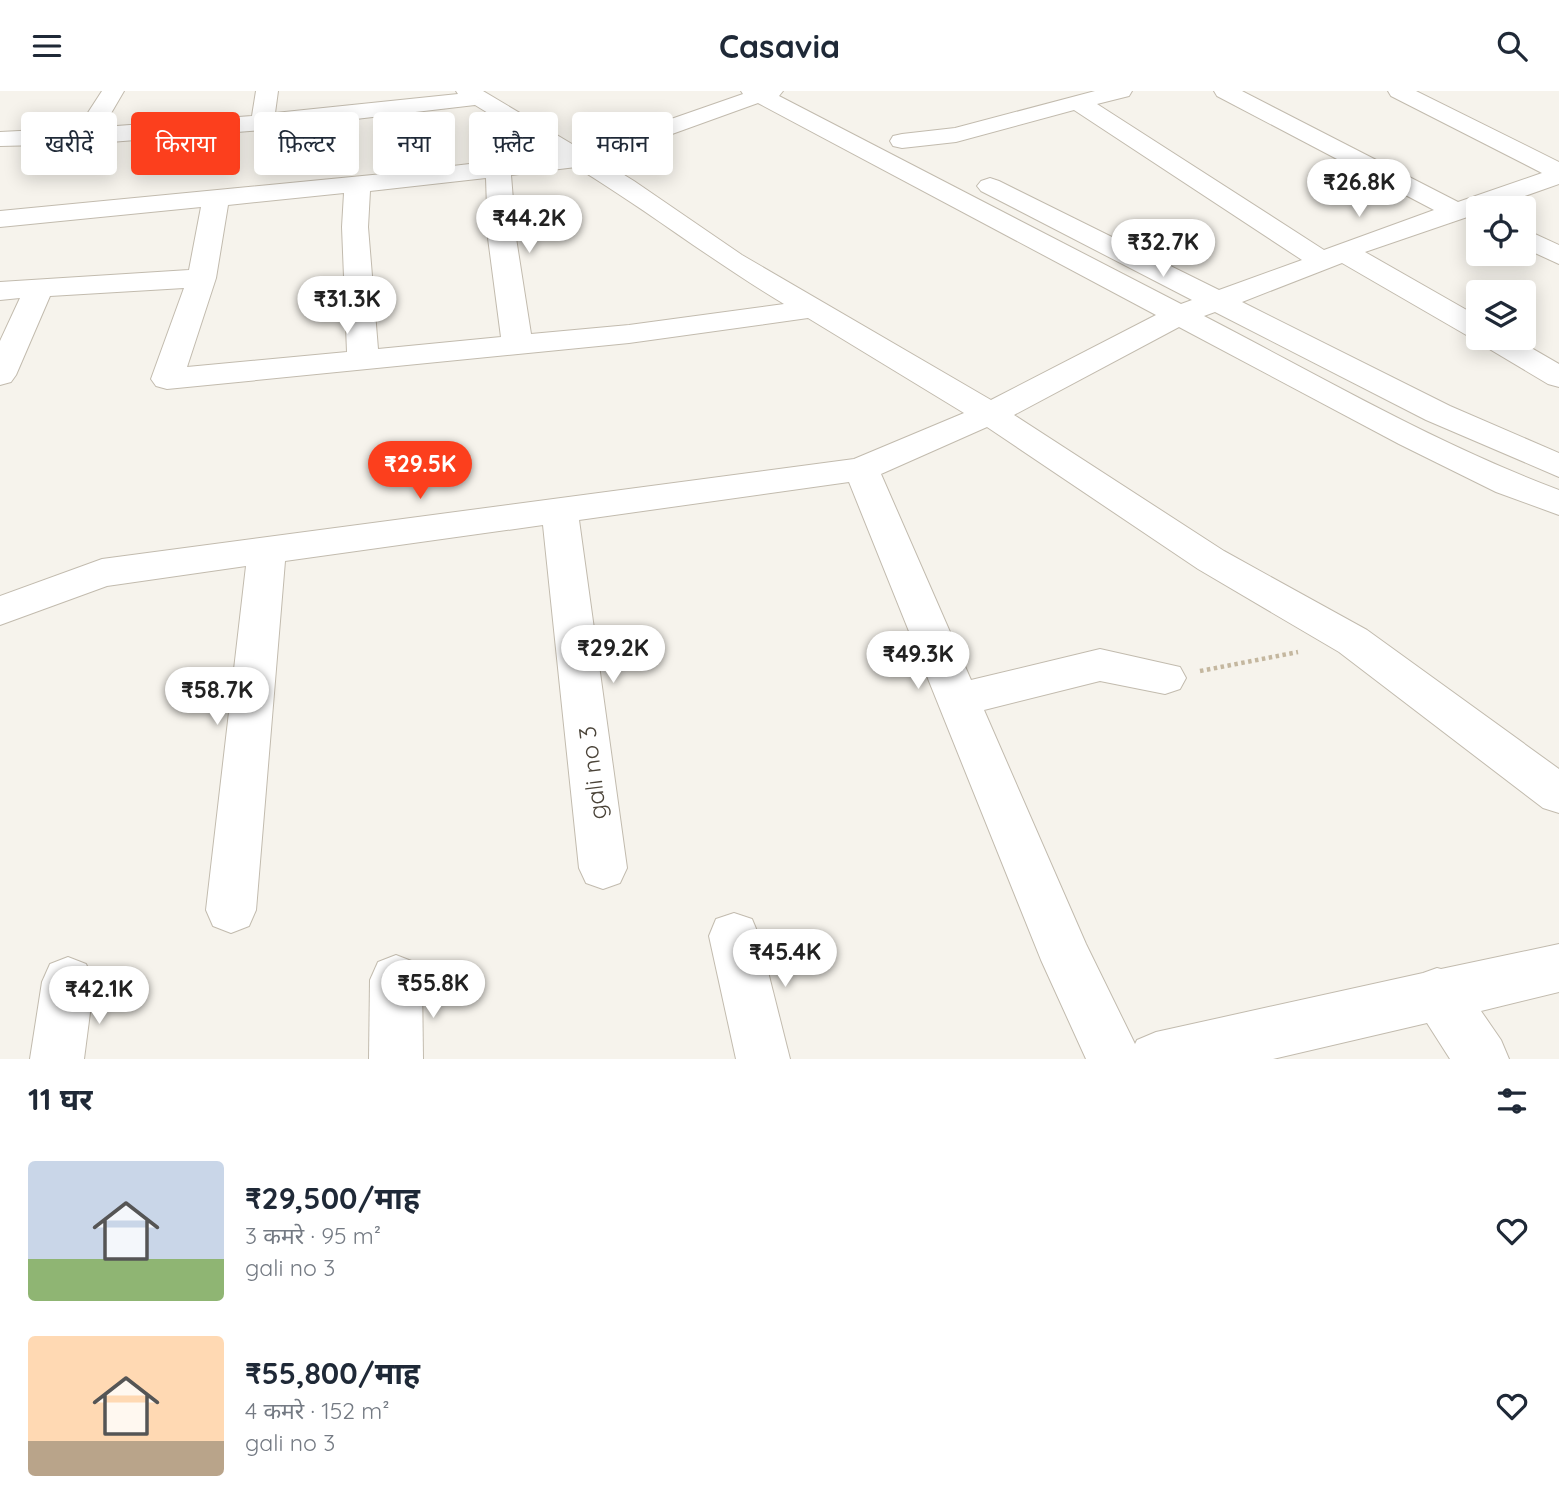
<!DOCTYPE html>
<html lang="hi">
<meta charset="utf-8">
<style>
:root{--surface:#fff;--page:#f6f6f7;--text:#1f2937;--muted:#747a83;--accent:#fc3f1d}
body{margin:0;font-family:Quicksand,"Noto Sans Devanagari",sans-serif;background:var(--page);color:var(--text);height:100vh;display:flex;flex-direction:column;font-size:26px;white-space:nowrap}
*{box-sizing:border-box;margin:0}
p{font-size:23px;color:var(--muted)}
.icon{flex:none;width:38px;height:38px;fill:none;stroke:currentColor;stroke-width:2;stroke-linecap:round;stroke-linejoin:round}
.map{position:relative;height:968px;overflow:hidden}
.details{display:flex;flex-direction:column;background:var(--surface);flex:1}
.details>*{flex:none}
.banner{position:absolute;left:21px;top:21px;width:700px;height:63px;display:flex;gap:14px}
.fabs{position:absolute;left:1466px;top:105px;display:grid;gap:14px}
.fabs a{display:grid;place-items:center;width:70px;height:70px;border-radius:7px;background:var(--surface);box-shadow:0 4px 18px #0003;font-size:35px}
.price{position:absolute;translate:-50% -60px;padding:0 16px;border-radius:24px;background:#fff;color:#222;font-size:23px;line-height:46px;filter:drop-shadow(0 2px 4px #0008)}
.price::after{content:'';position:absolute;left:50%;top:42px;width:21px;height:16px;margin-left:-10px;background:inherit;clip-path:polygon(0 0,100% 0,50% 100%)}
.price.current{background:var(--accent);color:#fff}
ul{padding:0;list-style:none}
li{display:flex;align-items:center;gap:21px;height:175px;padding:0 28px}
li span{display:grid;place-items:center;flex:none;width:196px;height:140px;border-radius:7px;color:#555}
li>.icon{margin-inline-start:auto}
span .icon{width:84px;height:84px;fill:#fffc;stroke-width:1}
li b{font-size:30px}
h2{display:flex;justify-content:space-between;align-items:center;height:84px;padding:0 28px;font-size:30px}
.chip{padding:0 24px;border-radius:7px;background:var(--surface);box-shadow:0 4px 18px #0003;font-size:24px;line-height:63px}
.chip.current{background:var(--accent);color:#fff}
header{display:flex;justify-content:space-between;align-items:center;height:91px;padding:0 28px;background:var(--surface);font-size:32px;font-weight:700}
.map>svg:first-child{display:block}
</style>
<header><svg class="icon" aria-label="menu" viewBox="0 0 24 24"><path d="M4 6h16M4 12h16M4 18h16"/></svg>Casavia<svg class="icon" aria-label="search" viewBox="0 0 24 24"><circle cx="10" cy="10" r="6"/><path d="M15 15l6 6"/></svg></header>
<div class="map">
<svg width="1559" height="968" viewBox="0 0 1559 968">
<rect width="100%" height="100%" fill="#f6f3ec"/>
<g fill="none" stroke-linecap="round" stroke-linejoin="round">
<g stroke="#c2bbae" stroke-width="2">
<g id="minor">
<path d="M102 0H124L103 36 252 25 256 0H278L275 22 458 3 456 0H483L582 59 743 3 741 0H783L779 5 1181 213 1192 209 981 100 977 95 981 90 990 87 999 90 1219 199 1302 169 1074 19 956 51 902 57 893 55 890 50 893 45 902 43 955 37 1095 0H1132L1129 5 1097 13 1324 159 1434 119 1217 5 1214 0H1242L1458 111 1542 82 1391 5 1388 0H1416L1559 71V93L1491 117H1479V122L1365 161 1479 226V247H1514L1559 273V296L1548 293 1481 253 1477 248 1468 245 1342 172 1242 211 1450 315 1559 362V386L1426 329 1215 221 1204 225C1320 285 1436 353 1559 399V424L1496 401 1399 353 1179 236 1014 324 1224 460 1367 539 1559 678V722L1543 717 1339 561 1198 478 987 336 881 383 971 589 1100 558 1180 576 1186 587 1180 598 1165 603 1100 590 984 619 1086 853 1135 953 1137 949 1156 941 1423 882 1437 877 1441 878 1559 853V901L1481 920 1501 949 1509 968H1450L1427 932 1273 968H1086L1041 869 849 391 579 429 627 777 620 792 603 798 586 792 579 777 543 434 285 470 256 819 249 835 231 842 213 835 206 819 246 475 107 495 0 534V505L102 468 854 368 964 322 808 227 629 252 167 298 156 295 151 288 184 197 50 205 16 284 11 291 0 294V250L20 207 0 209V191L189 179 201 116 0 136V120L393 82 555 63 475 14 262 39 85 53 0 55V41L78 37ZM758 12 1156 224 991 309 742 164 634 90 600 69ZM576 76C647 119 712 170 784 213L629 234 531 243 516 147 511 84ZM486 87 488 147 501 246 378 258 368 136 370 100ZM344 102 342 136 347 261 187 276 216 187 228 114Z"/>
<path d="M1524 138 1559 154V173L1524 157Z"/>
<path d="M734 822 752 828 759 845 790 968H736L709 845 716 828Z"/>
<path d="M396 864 414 871 422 889 423 968H369L370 889 378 871Z"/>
<path d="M68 866 86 873 94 891 84 968H30L42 891 50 873Z"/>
</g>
</g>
<path stroke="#c4b79f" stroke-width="4.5" stroke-dasharray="3.5 3.5" stroke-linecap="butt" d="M1200 580 1298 561"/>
<use href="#minor" fill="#fff" fill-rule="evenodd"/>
</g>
<g text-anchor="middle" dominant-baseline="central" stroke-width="5" stroke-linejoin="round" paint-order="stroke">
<g font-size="24" fill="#4b4439" stroke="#fff">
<text transform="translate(592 682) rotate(-97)">gali no 3</text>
</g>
</g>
</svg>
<div class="fabs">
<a><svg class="icon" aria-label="locate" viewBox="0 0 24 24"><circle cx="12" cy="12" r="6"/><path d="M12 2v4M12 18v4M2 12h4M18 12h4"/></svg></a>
<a><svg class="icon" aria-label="layers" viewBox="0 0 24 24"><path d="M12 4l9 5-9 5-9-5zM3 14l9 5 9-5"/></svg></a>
</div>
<b class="price" style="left:1359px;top:128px">₹26.8K</b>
<b class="price" style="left:529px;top:164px">₹44.2K</b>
<b class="price" style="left:1163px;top:188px">₹32.7K</b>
<b class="price" style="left:347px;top:245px">₹31.3K</b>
<b class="price current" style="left:420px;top:410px">₹29.5K</b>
<b class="price" style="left:613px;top:594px">₹29.2K</b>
<b class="price" style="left:918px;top:600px">₹49.3K</b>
<b class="price" style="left:217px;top:636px">₹58.7K</b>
<b class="price" style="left:785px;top:898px">₹45.4K</b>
<b class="price" style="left:433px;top:929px">₹55.8K</b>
<b class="price" style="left:99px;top:935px">₹42.1K</b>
<div class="banner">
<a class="chip">खरीदें</a>
<a class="chip current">किराया</a>
<a class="chip">फ़िल्टर</a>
<a class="chip">नया</a>
<a class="chip">फ़्लैट</a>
<a class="chip">मकान</a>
</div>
</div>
<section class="details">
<h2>11 घर<svg class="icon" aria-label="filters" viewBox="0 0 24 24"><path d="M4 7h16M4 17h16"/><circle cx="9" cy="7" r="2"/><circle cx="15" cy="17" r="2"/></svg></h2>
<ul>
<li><span style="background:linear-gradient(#c9d6e8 70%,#8fb573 0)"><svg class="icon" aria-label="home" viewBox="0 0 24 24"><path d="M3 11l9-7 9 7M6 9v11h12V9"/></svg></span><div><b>₹29,500/माह</b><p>3 कमरे · 95 m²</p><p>gali no 3</p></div><svg class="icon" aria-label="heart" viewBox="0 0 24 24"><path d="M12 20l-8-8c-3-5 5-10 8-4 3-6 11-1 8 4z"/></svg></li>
<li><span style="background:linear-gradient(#ffd9b3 75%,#b9a48a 0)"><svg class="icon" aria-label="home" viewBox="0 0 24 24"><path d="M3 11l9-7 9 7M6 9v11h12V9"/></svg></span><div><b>₹55,800/माह</b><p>4 कमरे · 152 m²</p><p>gali no 3</p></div><svg class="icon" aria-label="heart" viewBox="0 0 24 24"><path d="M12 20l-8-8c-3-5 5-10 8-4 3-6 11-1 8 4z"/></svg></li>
</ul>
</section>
